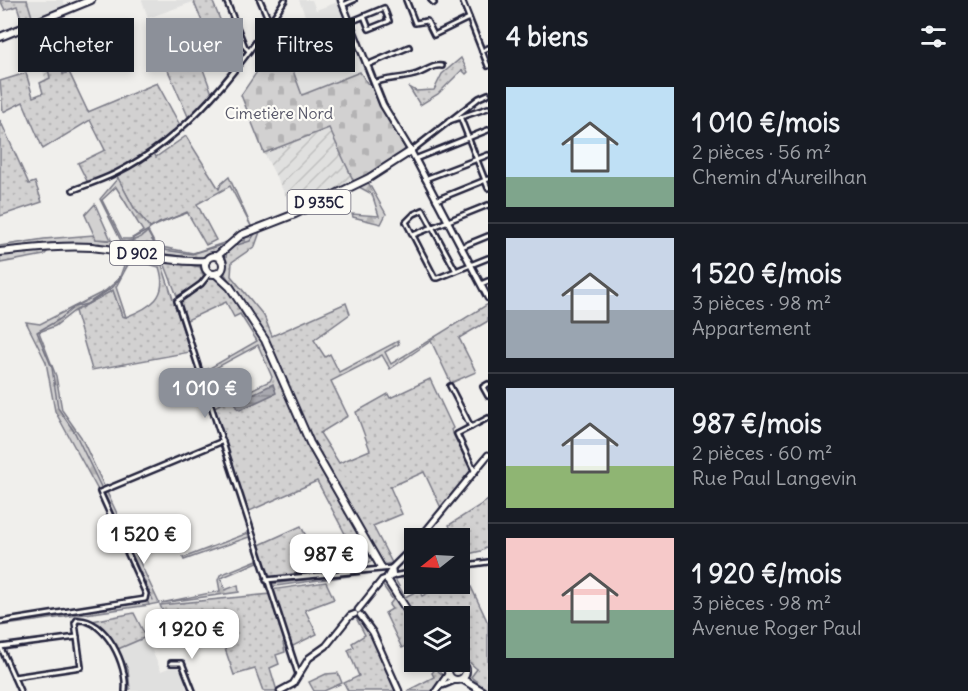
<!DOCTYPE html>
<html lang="fr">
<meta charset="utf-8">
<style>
:root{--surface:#171b24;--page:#20242c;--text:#f1f3f6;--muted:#9ea1a6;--line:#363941;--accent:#8c9099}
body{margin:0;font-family:Delius,sans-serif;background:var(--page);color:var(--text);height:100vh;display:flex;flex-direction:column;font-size:22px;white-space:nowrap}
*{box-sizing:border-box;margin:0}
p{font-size:20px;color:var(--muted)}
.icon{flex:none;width:33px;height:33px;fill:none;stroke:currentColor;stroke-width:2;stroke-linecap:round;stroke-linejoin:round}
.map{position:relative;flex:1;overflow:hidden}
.panel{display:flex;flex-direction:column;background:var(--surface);width:480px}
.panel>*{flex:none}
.guide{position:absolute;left:18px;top:18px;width:380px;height:54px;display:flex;gap:12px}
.needle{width:39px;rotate:252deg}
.controls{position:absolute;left:404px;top:528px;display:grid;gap:12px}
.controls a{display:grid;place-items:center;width:66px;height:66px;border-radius:0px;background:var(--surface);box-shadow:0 3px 9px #0003;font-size:30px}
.price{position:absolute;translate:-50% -51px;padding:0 14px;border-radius:12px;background:#fff;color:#222;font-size:20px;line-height:39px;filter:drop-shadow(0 2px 3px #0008)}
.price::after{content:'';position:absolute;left:50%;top:36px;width:18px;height:14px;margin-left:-9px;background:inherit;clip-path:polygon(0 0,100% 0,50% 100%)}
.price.on{background:var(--accent);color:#fff}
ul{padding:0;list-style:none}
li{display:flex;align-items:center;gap:18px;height:150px;padding:0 18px}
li+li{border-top:2px solid var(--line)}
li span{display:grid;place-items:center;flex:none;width:168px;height:120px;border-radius:0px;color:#555}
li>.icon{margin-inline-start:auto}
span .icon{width:72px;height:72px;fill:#fffc;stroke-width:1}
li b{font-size:26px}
h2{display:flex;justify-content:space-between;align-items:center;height:72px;padding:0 18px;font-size:26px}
.pill{padding:0 21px;border-radius:0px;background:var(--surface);box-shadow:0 3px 9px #0003;font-size:21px;line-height:54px}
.pill.on{background:var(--accent);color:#fff}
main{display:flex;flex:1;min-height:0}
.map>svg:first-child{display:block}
</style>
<main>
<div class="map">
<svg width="488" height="691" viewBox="0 0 488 691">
<defs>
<pattern id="industrial-furrows" width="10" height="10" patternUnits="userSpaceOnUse" patternTransform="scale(1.5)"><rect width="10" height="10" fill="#e0e0df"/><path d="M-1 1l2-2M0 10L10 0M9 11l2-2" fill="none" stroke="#c0c0c0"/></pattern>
<pattern id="grass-dots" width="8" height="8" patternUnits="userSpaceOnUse" patternTransform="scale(1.5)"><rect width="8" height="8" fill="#d2d1d1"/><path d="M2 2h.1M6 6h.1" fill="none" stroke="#b4b3b4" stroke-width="1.8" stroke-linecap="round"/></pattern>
<pattern id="forest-firs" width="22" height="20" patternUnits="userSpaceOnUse" patternTransform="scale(1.5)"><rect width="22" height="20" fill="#d2d1d1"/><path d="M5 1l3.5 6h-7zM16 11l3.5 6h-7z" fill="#b4b3b4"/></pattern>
<pattern id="cemetery-stones" width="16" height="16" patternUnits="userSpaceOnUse" patternTransform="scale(1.5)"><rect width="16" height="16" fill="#d2d1d1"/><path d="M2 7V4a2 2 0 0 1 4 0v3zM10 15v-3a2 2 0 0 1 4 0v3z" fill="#b4b3b4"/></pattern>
<pattern id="water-rules" width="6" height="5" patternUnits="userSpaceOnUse" patternTransform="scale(1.5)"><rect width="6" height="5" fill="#a9a9b0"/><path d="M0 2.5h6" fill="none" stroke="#898990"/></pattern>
</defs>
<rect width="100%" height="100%" fill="#f0efec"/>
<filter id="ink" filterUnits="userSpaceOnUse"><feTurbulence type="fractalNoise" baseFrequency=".0167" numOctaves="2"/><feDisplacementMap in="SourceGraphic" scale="12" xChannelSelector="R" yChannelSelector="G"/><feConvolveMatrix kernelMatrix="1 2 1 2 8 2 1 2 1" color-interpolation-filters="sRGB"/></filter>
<g filter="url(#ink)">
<g fill="#e0e0df">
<path d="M27 0H63L66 7 33 20Z"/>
<path d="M142 0H193V2L148 18Z"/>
<path d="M299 0H312L316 10 338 2 365 70 302 95 287 56 316 44Z"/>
<path d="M146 637 161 671 176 665 183 674 187 691H130L128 670 118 649Z"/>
</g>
<g fill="url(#industrial-furrows)">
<path d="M47 47 48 49 44 51 50 78 46 81 42 68 28 72 23 53Z"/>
<path d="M329 128 354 182 294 212 264 153Z"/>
</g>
<g fill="url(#grass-dots)" stroke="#7a7a86" stroke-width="1.5">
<path d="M0 0H27L33 20 23 24 17 6 5 10Z"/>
<path d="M193 0H212L228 39 197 53 214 99 190 121 166 66 196 53 190 38 206 31Z"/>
<path d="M56 48 63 74 69 72 88 112 157 83 182 129 153 150 156 157 186 136 219 189 221 184 229 177 252 228 230 186 197 204 216 240 206 245 187 212 150 228 134 208 115 173 89 185 78 163 105 150 90 120 43 149 23 102 3 112 0 81 26 73 33 97 43 93 40 83 50 78 44 50Z"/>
<path d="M461 58 468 72 466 74 462 70 438 94 420 105 409 87 416 91 434 90 442 74Z"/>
<path d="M0 120 29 184 35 182 42 202 0 216Z"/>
<path d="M261 229 255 246 232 262 231 276 264 316 272 336 346 303 350 314 314 340 325 357 330 354 339 372 398 341 399 344 385 352 391 364 488 304V321L459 338 476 372 451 383 431 341 390 369 382 355 331 381 348 416 320 433 339 463 370 450 356 412 388 394 390 398 430 379 453 428 451 430 473 471 442 510 424 472 390 487 402 514 373 526 392 563 382 565 307 432 267 338 224 273 227 250 238 240 245 241V236Z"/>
<path d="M148 231 156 246 193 253 230 241 216 253 201 259 100 245 57 244 0 250V246L44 239 94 235 96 239 124 242Z"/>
<path d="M49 250 44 255 0 263V254Z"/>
<path d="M131 259 162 265 190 352 92 370 75 311 113 290 122 316 126 317C151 307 169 297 159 267Z"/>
<path d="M163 260 200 267 204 277 193 289 177 296Z"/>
<path d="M213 276 221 278 264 344 311 453 374 560 368 563 357 541 350 543 317 481 245 513 214 407 270 381 272 377 258 345 210 371 213 380 204 384 201 373 257 341 240 314 234 317 226 302 185 321 178 302Z"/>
<path d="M488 500V547L481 551 459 556V538H447L452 532 449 525Z"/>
<path d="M301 526 325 574 269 580 255 547Z"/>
<path d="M370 572V573L268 587 270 584Z"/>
<path d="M465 574 488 623V691L471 677 477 669 459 653V616H414L391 580 395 579 405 597 419 590 422 596 446 584H459V577Z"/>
<path d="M385 581 414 625V642L402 648 385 613 392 609 389 605 393 600 381 583Z"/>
<path d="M326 582 334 599 305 610 317 634 291 647 289 641 283 643 285 652 276 655 279 664 270 668 277 691H263L255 669 234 675 222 640 218 641 212 625 174 638 160 605 271 594 270 590Z"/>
<path d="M149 599V605L0 626V621L79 607Z"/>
<path d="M134 613 146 637 118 649 128 670 130 690 112 641 92 621Z"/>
<path d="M356 618C375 621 387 675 398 691H348L344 683 359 676 348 650 354 647 352 643 365 635Z"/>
<path d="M435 662 444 664 438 671 445 677 433 691H407L434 677 432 673 438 665Z"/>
<path d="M338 673 342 683 324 691H314L309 682 326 674Z"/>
</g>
<g fill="url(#forest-firs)" stroke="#7a7a86" stroke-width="1.5" fill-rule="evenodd">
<path d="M118 178 134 208 150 228C144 238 131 243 121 241L100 199ZM116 187 143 231 131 239H122L102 200Z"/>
<path d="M368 182 386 214 381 224 353 217 352 214 379 216 372 194 359 187Z"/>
<path d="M95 204 111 240 96 239 85 215Z"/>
<path d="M126 260 130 261 116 287 126 317 122 316 113 290 73 312 55 326 39 332 56 376 62 410 81 437 159 603 149 605 134 564 106 505 55 411 46 362 26 322 40 324 105 291 119 279Z"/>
<path d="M248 533 249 537 184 560 183 558Z"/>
<path d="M257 560 258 562 221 578 225 590 238 585 239 592 161 603 220 591 218 580 220 575Z"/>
</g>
<path fill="url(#cemetery-stones)" stroke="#7a7a86" stroke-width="1.5" d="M293 28 302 50 288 57 302 95 360 72 367 83 371 84 380 106 405 148 404 152 378 171 354 182 329 128 264 153 241 95 285 31Z"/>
<path fill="url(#water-rules)" stroke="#737381" stroke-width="1.5" d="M273 384 276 393 240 410 236 407V402Z"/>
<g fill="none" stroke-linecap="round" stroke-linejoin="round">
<g stroke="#737381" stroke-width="1.5">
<path d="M379 175 388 169"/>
<path d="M147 231 159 223 187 213"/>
<path d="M131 247 133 238 147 231 157 249 192 254 221 245"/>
<path d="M231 247 250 241 256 232"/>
<path d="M101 487 75 433 58 408 52 368 37 332 60 319 74 307 87 304 113 287 122 275 129 259"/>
<path d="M104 493 153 600"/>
</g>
<g stroke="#22223b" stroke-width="8">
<g id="street">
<path d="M226 0 245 47 249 51"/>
<path d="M260 0 270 23"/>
<path d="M406 0 415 23 427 21 434 35 469 18"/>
<path d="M431 0 434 3"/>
<path d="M462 0 488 66"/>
<path d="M343 5 354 0"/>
<path d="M350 22 384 8 389 21 369 29 364 16"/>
<path d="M482 51 488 48"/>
<path d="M367 65 409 47"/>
<path d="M374 83C387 78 400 79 414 75 424 73 432 64 442 66"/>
<path d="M461 119 488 188"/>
<path d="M449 121 488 108"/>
<path d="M411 151 479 98 488 94"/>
<path d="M415 159 488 130"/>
<path d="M425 179 488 155"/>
<path d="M73 190C87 185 102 180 116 173 189 137 241 66 285 0"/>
<path d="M436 200 488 179"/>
<path d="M413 235 488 205"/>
<path d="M461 247 488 236"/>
<path d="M456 271 423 210 414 214 406 222 435 278H438L488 258"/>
<path d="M210 273 201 284 177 301 298 674"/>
<path d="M481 284 488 281"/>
<path d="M488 384 483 387 488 396"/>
<path d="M450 386 471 427"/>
<path d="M475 472 457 434 488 418"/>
<path d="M459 566 488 562"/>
<path d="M393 576 414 572"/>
<path d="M266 580 392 568"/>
<path d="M0 622 145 599 146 594 100 492 223 441"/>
<path d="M0 647 77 637"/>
<path d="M1 648 20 691"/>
<path d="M171 663H182L193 691"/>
<path d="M14 677 81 667 75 623 77 620C106 618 128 666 125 691"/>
</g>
</g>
<g stroke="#22223b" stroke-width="9">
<g id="secondary">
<path d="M341 0 383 105 411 151 488 298"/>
<path d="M420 538 488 455"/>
<path d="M387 577 392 568 414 546"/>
<path d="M358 610 382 580 393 576 392 568"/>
<path d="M360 615 373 633 399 691"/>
<path d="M443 685 455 680"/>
<path d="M280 691 293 684 309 658 326 646 350 616 355 614"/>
<path d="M436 691 448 674"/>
</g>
</g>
<g stroke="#22223b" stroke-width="10">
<g id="primary">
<path d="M0 37 91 0"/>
<path d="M0 252C30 249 61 245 92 247 129 251 169 263 206 261"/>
<circle cx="214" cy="265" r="9"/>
<path d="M217 256 241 235 295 214 369 178 411 151"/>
<path d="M216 274 230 287 265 340 310 443 381 567"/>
<path d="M388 581 414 621"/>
<circle cx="457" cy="671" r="9"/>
<path d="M462 679 482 691"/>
</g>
</g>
<use href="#street" stroke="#fdfcf7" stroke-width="3"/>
<use href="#secondary" stroke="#fdfcf7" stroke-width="4.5"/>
<use href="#primary" stroke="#fdfcf7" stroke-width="6"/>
</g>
</g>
<g text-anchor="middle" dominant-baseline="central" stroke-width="4.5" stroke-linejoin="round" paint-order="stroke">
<g fill="#fdfcf7" stroke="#646373" stroke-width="1.5">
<rect x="287.5" y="190" width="63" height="24" rx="4.5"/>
<rect x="110" y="241" width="54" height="24" rx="4.5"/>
</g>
<g font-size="15" font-weight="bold" fill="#22223b">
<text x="319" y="202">D 935C</text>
<text x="137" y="253">D 902</text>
</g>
<g font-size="16" fill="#575768" stroke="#fdfcf7">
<text x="279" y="113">Cimetière Nord</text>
</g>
</g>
</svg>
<div class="controls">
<a><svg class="needle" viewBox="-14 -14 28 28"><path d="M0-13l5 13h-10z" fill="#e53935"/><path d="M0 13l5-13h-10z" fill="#9ea1a6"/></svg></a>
<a><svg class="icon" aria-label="layers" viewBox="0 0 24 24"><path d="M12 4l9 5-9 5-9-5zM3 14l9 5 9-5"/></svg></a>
</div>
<b class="price on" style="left:205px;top:419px">1 010 €</b>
<b class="price" style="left:144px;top:565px">1 520 €</b>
<b class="price" style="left:329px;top:585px">987 €</b>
<b class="price" style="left:192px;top:660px">1 920 €</b>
<div class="guide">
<a class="pill">Acheter</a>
<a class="pill on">Louer</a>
<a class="pill">Filtres</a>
</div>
</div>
<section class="panel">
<h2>4 biens<svg class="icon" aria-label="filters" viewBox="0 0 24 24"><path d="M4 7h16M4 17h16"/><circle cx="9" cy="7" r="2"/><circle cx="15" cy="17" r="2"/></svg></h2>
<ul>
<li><span style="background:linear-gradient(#bfe0f5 75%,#7fa58c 0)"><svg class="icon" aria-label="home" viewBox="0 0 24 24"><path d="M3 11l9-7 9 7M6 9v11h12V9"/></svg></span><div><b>1 010 €/mois</b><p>2 pièces · 56 m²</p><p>Chemin d'Aureilhan</p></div></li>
<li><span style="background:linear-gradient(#c9d6e8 60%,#9aa5b1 0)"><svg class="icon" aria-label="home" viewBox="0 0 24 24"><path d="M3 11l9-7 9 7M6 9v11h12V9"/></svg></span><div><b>1 520 €/mois</b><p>3 pièces · 98 m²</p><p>Appartement</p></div></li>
<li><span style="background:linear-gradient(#c9d6e8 65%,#8fb573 0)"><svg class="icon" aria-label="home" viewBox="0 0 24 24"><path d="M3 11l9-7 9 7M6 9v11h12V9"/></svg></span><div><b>987 €/mois</b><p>2 pièces · 60 m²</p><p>Rue Paul Langevin</p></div></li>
<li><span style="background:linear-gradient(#f6c9c9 60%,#7fa58c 0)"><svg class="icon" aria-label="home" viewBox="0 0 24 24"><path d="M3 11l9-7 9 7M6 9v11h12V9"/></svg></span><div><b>1 920 €/mois</b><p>3 pièces · 98 m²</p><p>Avenue Roger Paul</p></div></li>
</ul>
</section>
</main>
